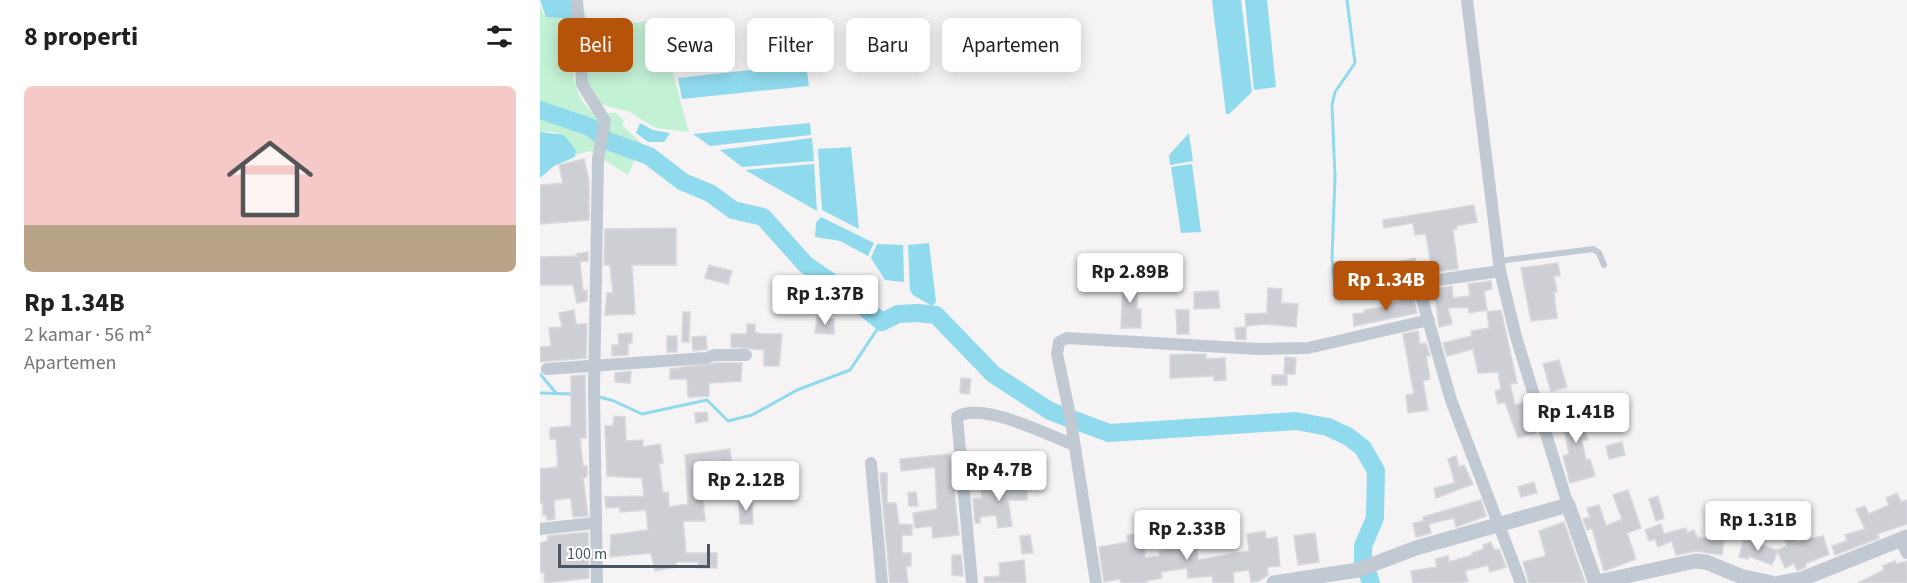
<!DOCTYPE html>
<html lang="id">
<meta charset="utf-8">
<style>
:root{--surface:#fff;--page:#f2f2f2;--text:#202124;--muted:#757577;--accent:#b45309}
body{margin:0;font-family:"Source Sans 3",sans-serif;background:var(--page);color:var(--text);height:100vh;display:flex;flex-direction:column;font-size:22px;white-space:nowrap}
*{box-sizing:border-box;margin:0}
p{font-size:20px;color:var(--muted)}
.icon{flex:none;width:33px;height:33px;fill:none;stroke:currentColor;stroke-width:2;stroke-linecap:round;stroke-linejoin:round}
.map{position:relative;flex:1;overflow:hidden}
.sheet{display:flex;flex-direction:column;background:var(--surface);width:540px}
.sheet>*{flex:none}
.top-card{position:absolute;left:18px;top:18px;width:570px;height:54px;display:flex;gap:12px}
.scale{position:absolute;left:18px;bottom:15px;width:152px;box-sizing:border-box;padding-left:6px;border:3px solid #4a5661;border-top:0;font-size:16px;line-height:21px;white-space:nowrap;color:#4a5661;-webkit-text-stroke:4px #fff;paint-order:stroke}
.price{position:absolute;translate:-50% -51px;padding:0 14px;border-radius:6px;background:#fff;color:#222;font-size:20px;line-height:39px;filter:drop-shadow(0 2px 3px #0008)}
.price::after{content:'';position:absolute;left:50%;top:36px;width:18px;height:14px;margin-left:-9px;background:inherit;clip-path:polygon(0 0,100% 0,50% 100%)}
.price.selected{background:var(--accent);color:#fff}
ul{padding:0;list-style:none}
li{display:grid;align-content:center;gap:12px;height:318px;padding:0 24px}
li span{display:grid;place-items:center;height:186px;border-radius:9px;color:#555}
li>.icon{margin-inline-start:auto}
span .icon{width:108px;height:108px;fill:#fffc;stroke-width:1}
li b{font-size:26px}
h2{display:flex;justify-content:space-between;align-items:center;height:72px;padding:0 24px;font-size:26px}
.tag{padding:0 21px;border-radius:9px;background:var(--surface);box-shadow:0 3px 15px #0003;font-size:21px;line-height:54px}
.tag.selected{background:var(--accent);color:#fff}
main{display:flex;flex:1;min-height:0}
.map>svg:first-child{display:block}
</style>
<main>
<section class="sheet">
<h2>8 properti<svg class="icon" aria-label="filters" viewBox="0 0 24 24"><path d="M4 7h16M4 17h16"/><circle cx="9" cy="7" r="2"/><circle cx="15" cy="17" r="2"/></svg></h2>
<ul>
<li><span style="background:linear-gradient(#f6c9c9 75%,#b9a48a 0)"><svg class="icon" aria-label="home" viewBox="0 0 24 24"><path d="M3 11l9-7 9 7M6 9v11h12V9"/></svg></span><div><b>Rp 1.34B</b><p>2 kamar · 56 m²</p><p>Apartemen</p></div></li>
</ul>
</section>
<div class="map">
<svg width="1367" height="583" viewBox="0 0 1367 583">
<rect width="100%" height="100%" fill="#f5f3f3"/>
<path fill="#c3f1d5" d="M41 0 48 23 44 29 109 21 123 38 149 132 115 128 90 112 60 104 47 88 43 29H30C36 59 26 90 53 113H76L84 121 82 125 101 143 88 175 50 151 36 155V150L15 132H0V4L4 16Z"/>
<g fill="#90daee">
<path d="M0 0H32L35 19 6 17Z"/>
<path d="M672 0H701L712 92 689 114H686Z"/>
<path d="M705 0H727L736 87 714 90Z"/>
<path d="M266 64 269 86 142 99 138 78Z"/>
<path d="M100 123 113 130 130 133 124 142H108L96 133Z"/>
<path d="M270 123 271 135 170 146 153 134Z"/>
<path d="M0 132 24 135 36 150 35 157 14 166 0 178Z"/>
<path d="M649 133 653 161 630 165 629 155Z"/>
<path d="M272 138 274 161 202 167 180 150Z"/>
<path d="M311 147 319 229 282 210 278 149Z"/>
<path d="M274 164 277 211 205 170Z"/>
<path d="M652 164 661 232 641 233 631 167Z"/>
<path d="M281 217 334 243 328 256 300 241 275 237 276 223Z"/>
<path d="M389 243 396 302 392 306 373 295 370 290 368 245Z"/>
<path d="M337 244 363 245 364 282 345 280 331 258Z"/>
</g>
<g fill="none" stroke-linecap="round" stroke-linejoin="round">
<g stroke="#90daee" stroke-width="3">
<path d="M795 288 792 258 795 177 792 105 795 92 815 63 807 0"/>
<path d="M0 374 16 393"/>
<path d="M0 393 34 394"/>
<path d="M56 396 74 401 102 414 167 400 188 421 212 415 257 390 310 370 342 322"/>
</g>
<path stroke="#90daee" stroke-width="18" d="M0 110 50 127 68 141 109 156 143 182 170 193 193 210 223 217 266 265 303 290 342 322 358 314 378 313 396 315 453 374 510 411 569 433 756 421 788 427 809 437 823 448 836 471 835 518 823 546V560L831 583"/>
</g>
<g fill="#cdcfd5" stroke="#d7d9de" stroke-width="1.5">
<path d="M44 159 49 180V220L0 224V185L23 183 19 165Z"/>
<path d="M934 205 937 222 916 226 917 229 913 230 918 269 892 272 886 234 875 235 873 223 844 228 843 220Z"/>
<path d="M136 228V265H92L95 314 65 315 67 293H73L70 265H64L65 229Z"/>
<path d="M48 252V261L40 262 43 291 47 290V301L37 303 33 285H0V257L37 256 36 254Z"/>
<path d="M875 258 878 273 856 278 853 263Z"/>
<path d="M1018 263 1020 276H1014L1017 292H1014L1017 318 991 321 981 268Z"/>
<path d="M169 265 192 271 188 284 165 278Z"/>
<path d="M583 276H598L597 309H601V328H581Z"/>
<path d="M951 281 952 289 944 291 947 310 929 313 928 307 908 308 912 324 899 327 894 289 912 286 913 298 930 296 928 284Z"/>
<path d="M728 288 742 289 741 303 758 304 756 327 726 324 706 326 705 314 727 313Z"/>
<path d="M678 291 680 308 654 309V292Z"/>
<path d="M873 297 877 313 814 326 813 314 825 313 824 310 850 306V303Z"/>
<path d="M34 310 36 324H47L46 358 0 362V347L11 346 9 328 22 327 19 313Z"/>
<path d="M636 310H649V334H637Z"/>
<path d="M961 310 977 383 970 384 975 405 983 403 989 425H992L995 433 978 438 965 402 958 404 955 391 961 389 958 372 938 373 933 349 907 356 903 343 932 336 931 331 949 328 947 312Z"/>
<path d="M143 312H150L149 342H142Z"/>
<path d="M277 317 294 319V334L275 333Z"/>
<path d="M207 324H215V332L221 334H242L239 366H224V350L191 347V334H207Z"/>
<path d="M706 327V340L696 339 695 328Z"/>
<path d="M878 331 880 344 886 343 890 356H886L890 379 883 381 888 410 868 413 866 395 874 394 863 334Z"/>
<path d="M92 333V343H88V355L72 356V345H79L78 334Z"/>
<rect x="127" y="336" width="10" height="16"/>
<path d="M166 336 167 349 153 351 152 337Z"/>
<path d="M653 354H666V359L685 358 686 380 674 381V376L630 378V355Z"/>
<path d="M745 357 756 358 755 374H744Z"/>
<path d="M1019 360 1027 387 1011 391 1003 364Z"/>
<path d="M176 363H202L201 381 169 383V396L148 397 147 379H130V369Z"/>
<path d="M91 371 90 383 75 382V373Z"/>
<path d="M45 375 46 438H40L43 466H47V477L43 478 48 516 33 517 31 498 14 500 15 519 7 520 6 515H3V503H0V469L18 467 16 439H10V428L31 426V376Z"/>
<rect x="732" y="375" width="15" height="10"/>
<path d="M421 378 431 379 429 394 420 393Z"/>
<path d="M1029 402 1032 413 1044 409 1048 420 1043 421 1048 440 1042 441 1046 460 1050 459 1055 476 1030 483 1023 456 1029 454 1019 406Z"/>
<path d="M167 412 168 421 156 423 155 413Z"/>
<path d="M74 416 85 417 86 441 103 440V447L120 444 123 463H119L123 493 128 492 129 507 148 504 145 455 190 449 193 479 182 480 181 460 165 461 166 471 155 472 156 487H162L165 521H143L146 553H177V568H158V562H136V567L115 571 111 553 70 557 71 535 108 530 106 510 80 512V507L66 508 65 497 104 496 102 478 67 476 65 426H73Z"/>
<path d="M1082 442 1085 455 1069 459 1066 446Z"/>
<path d="M452 453H462V469L441 473V454Z"/>
<path d="M410 454 419 535 393 538 392 526 375 528 373 513 397 509 395 467 361 471 360 459Z"/>
<path d="M916 456 919 467 924 465 933 484 896 498 894 488 915 483 908 459Z"/>
<path d="M207 472 209 482 195 484 194 474Z"/>
<path d="M340 473H347V503H356L359 524 372 525V535H362V553H371V566H366L368 583H350Z"/>
<path d="M994 482 997 493 981 497 978 487Z"/>
<path d="M487 483V500H468L472 526 458 528 456 515 440 517V523H435L433 499 442 498 441 487Z"/>
<path d="M1088 490 1101 528 1087 533 1096 559 1064 571 1052 528 1047 530 1043 519 1050 517 1047 508 1059 505 1066 526 1082 519 1073 495Z"/>
<path d="M376 492 378 506H369L368 493Z"/>
<path d="M1357 493 1361 502 1367 500V524L1337 534 1339 538 1295 555 1292 546 1307 541 1305 535 1325 529 1316 509 1325 506 1329 514 1349 505 1346 498Z"/>
<path d="M1118 496 1124 518 1116 521 1109 499Z"/>
<path d="M941 500 946 516 916 527 914 518 889 524 891 533 876 537 873 523 884 521 883 517Z"/>
<path d="M199 501H212L213 524H200Z"/>
<path d="M1024 522 1045 583H989L983 562 1006 556 999 531Z"/>
<path d="M1121 524 1124 534 1146 528 1147 533 1154 530 1157 537 1184 541 1182 555 1156 551 1136 555 1132 541 1118 547 1115 539 1109 541 1105 530Z"/>
<path d="M1251 530 1257 542 1283 536 1289 554 1265 564 1266 567 1259 570H1257L1254 563 1245 568 1237 550 1247 546 1242 534Z"/>
<path d="M725 531 726 539 737 537 740 566 727 567 728 575 719 581 711 582 709 570 693 572 694 583H673L672 576 648 578 647 568 621 572 622 578 606 581 607 583H581L580 579 564 582 559 547 588 542 587 535 602 533 605 558 620 556 619 551 629 549 627 539 638 537 640 548 657 546 658 560 709 551 707 534Z"/>
<path d="M48 532 49 578 5 583 4 572 0 573V543L8 541V536Z"/>
<path d="M775 533 779 562 758 565 754 536Z"/>
<path d="M490 535 493 553 482 554 480 536Z"/>
<path d="M1204 538 1238 551 1232 565 1209 556 1208 559 1199 557Z"/>
<path d="M951 542 954 550 959 549 966 567 950 572 948 565 925 571 928 581 921 583H873L871 571 897 567 895 559 908 556 909 562 933 555 932 553 944 549 943 545Z"/>
<path d="M412 555H421L423 576 412 575Z"/>
<path d="M484 560 486 583H445L444 577 460 576 459 563Z"/>
<path d="M1355 561 1356 564 1367 561V583H1318L1344 570 1342 566Z"/>
</g>
<g fill="none" stroke-linecap="round" stroke-linejoin="round">
<path stroke="#c1cad2" stroke-width="6" d="M959 261 1053 249 1059 253 1064 265"/>
<g stroke="#c1cad2" stroke-width="12">
<path d="M37 0 42 84 65 121 58 159 54 391 57 583"/>
<path d="M927 0 960 271 976 337 1028 505"/>
<path d="M960 271 884 282 880 286V292L911 400 981 583"/>
<path d="M7 369 166 358 174 355H206"/>
<path d="M331 463 342 583"/>
<path d="M0 529 55 523"/>
<path d="M1361 540 1367 553"/>
<path d="M432 583 417 417C442 401 508 435 534 445"/>
<path d="M556 583 530 415 517 354 519 342 527 338 718 349 768 348 889 320"/>
</g>
<g stroke="#c1cad2" stroke-width="15">
<path d="M734 583 818 570 876 548 1028 505 1055 581 1058 582 1155 561 1166 562 1200 576 1232 583"/>
<path d="M1240 583 1262 579 1367 537"/>
</g>
</g>
</svg>
<div class="scale">100 m</div>
<b class="price" style="left:590px;top:304px">Rp 2.89B</b>
<b class="price selected" style="left:846px;top:312px">Rp 1.34B</b>
<b class="price" style="left:285px;top:326px">Rp 1.37B</b>
<b class="price" style="left:1036px;top:444px">Rp 1.41B</b>
<b class="price" style="left:459px;top:502px">Rp 4.7B</b>
<b class="price" style="left:206px;top:512px">Rp 2.12B</b>
<b class="price" style="left:1218px;top:552px">Rp 1.31B</b>
<b class="price" style="left:647px;top:561px">Rp 2.33B</b>
<div class="top-card">
<a class="tag selected">Beli</a>
<a class="tag">Sewa</a>
<a class="tag">Filter</a>
<a class="tag">Baru</a>
<a class="tag">Apartemen</a>
</div>
</div>
</main>
